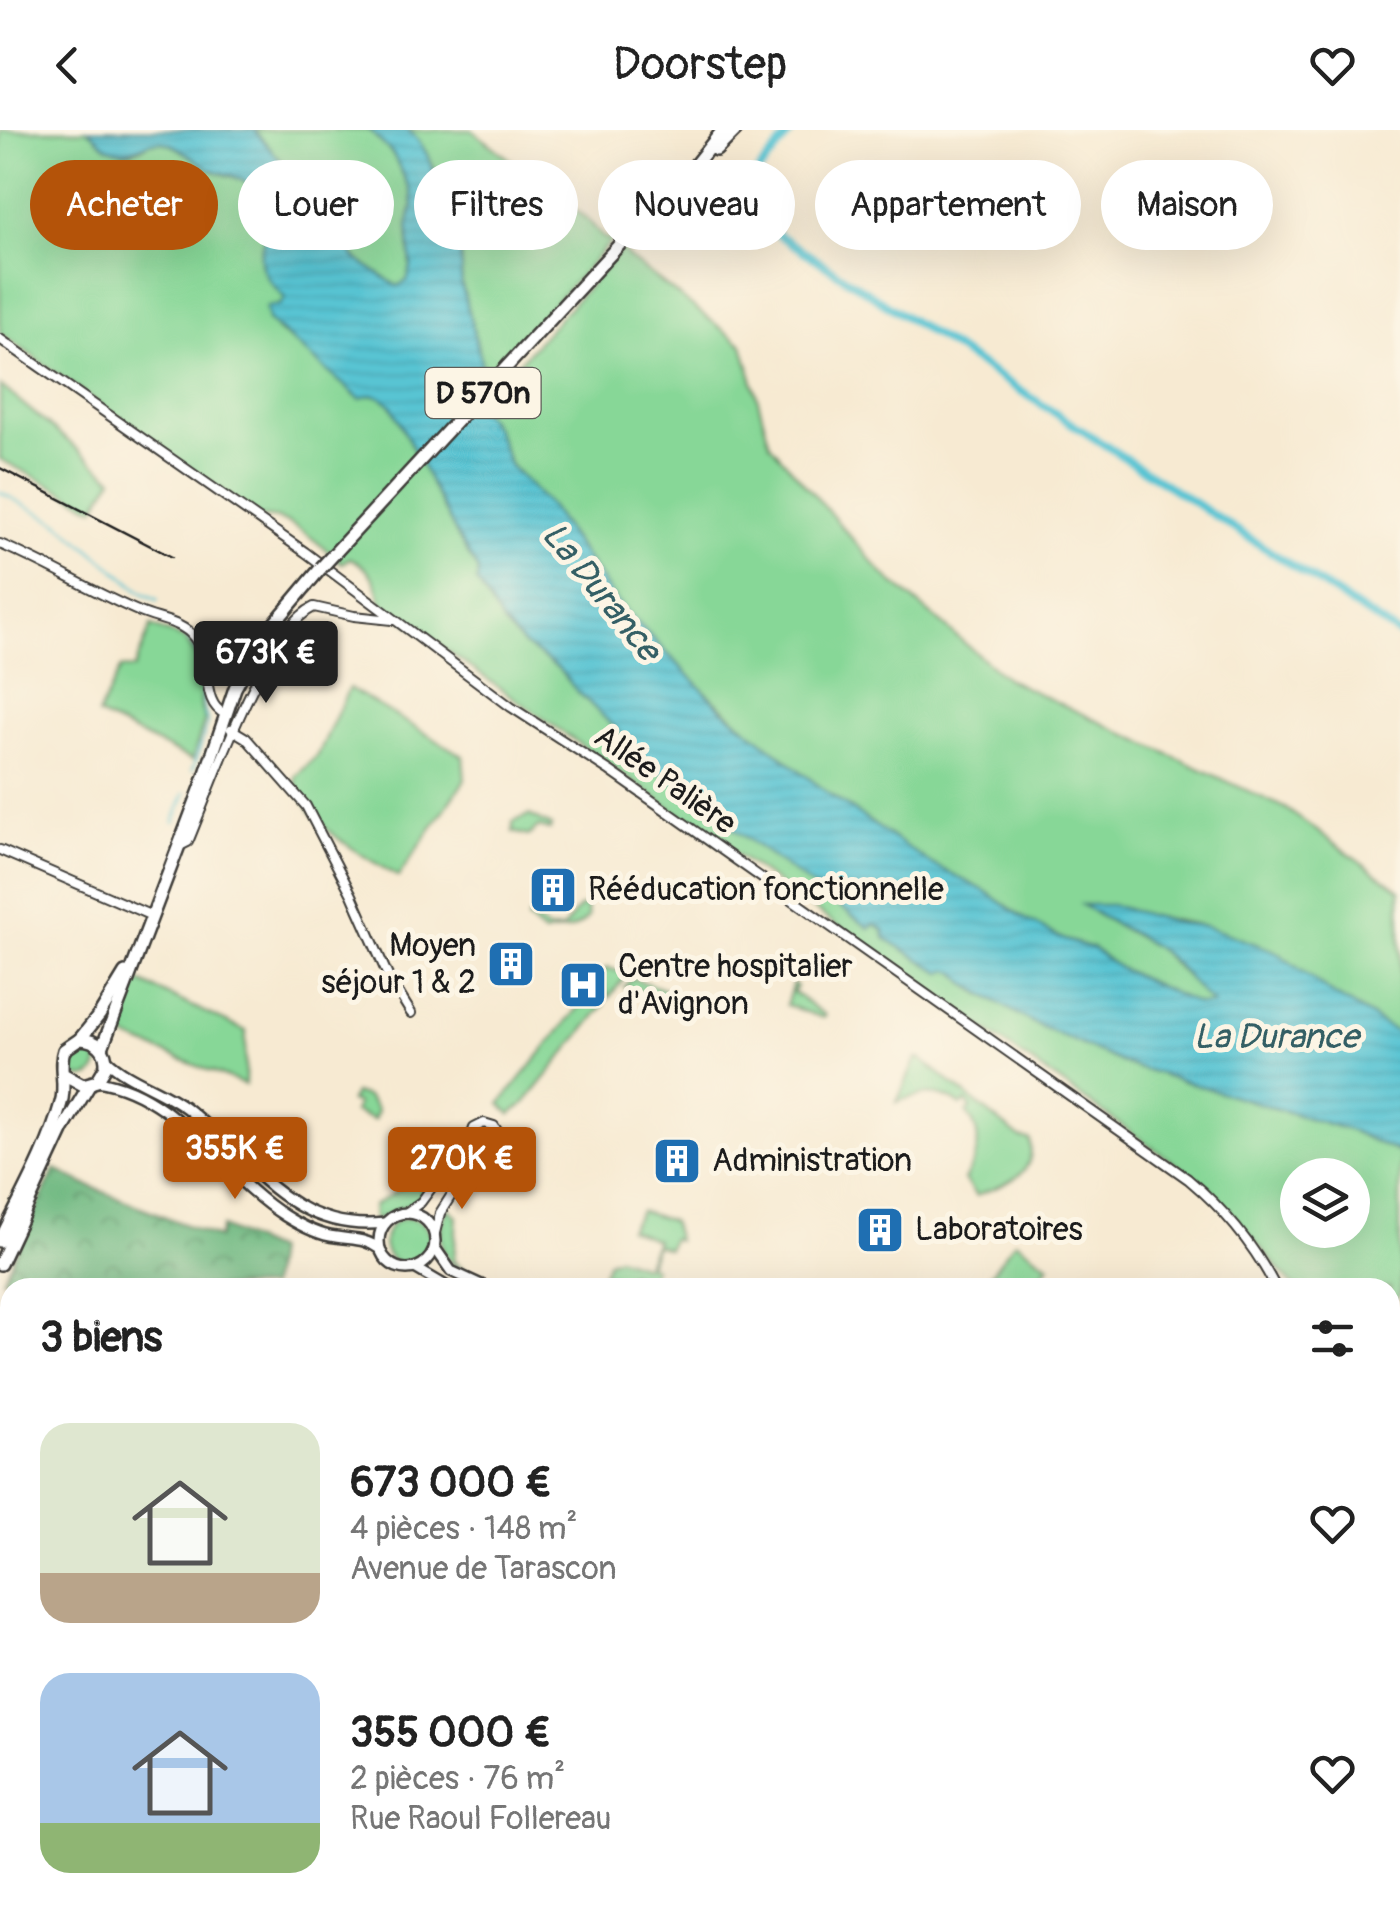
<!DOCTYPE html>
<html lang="fr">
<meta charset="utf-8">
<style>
:root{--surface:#fff;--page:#f2f2f2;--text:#222;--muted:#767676;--accent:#b45309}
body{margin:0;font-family:Pangolin,sans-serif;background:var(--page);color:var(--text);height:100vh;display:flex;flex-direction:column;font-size:38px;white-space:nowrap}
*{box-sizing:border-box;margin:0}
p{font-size:32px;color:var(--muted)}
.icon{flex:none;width:55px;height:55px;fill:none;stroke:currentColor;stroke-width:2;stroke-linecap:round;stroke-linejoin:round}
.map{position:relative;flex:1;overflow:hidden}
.details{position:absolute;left:0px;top:1148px;width:1400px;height:642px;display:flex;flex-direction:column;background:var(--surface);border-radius:30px 30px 0 0;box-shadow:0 10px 40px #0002}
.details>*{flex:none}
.guide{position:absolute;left:30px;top:30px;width:1340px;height:90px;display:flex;gap:20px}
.fabs{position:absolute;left:1280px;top:1028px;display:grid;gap:20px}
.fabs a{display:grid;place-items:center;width:90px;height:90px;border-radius:50%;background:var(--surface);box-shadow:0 10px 40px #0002;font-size:50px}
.price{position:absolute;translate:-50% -85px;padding:0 22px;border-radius:10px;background:var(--accent);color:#fff;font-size:32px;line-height:65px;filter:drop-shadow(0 2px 5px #0008)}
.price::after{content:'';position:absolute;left:50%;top:60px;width:30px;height:22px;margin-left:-15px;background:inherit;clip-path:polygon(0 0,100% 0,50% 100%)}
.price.current{background:#222;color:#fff}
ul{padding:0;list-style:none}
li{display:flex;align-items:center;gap:30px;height:250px;padding:0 40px}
li span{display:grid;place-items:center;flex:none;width:280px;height:200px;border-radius:30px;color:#555}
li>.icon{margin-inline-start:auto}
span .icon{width:120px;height:120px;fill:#fffc;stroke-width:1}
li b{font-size:42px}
h2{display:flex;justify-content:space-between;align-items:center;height:120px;padding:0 40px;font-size:42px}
.tag{padding:0 35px;border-radius:45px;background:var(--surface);box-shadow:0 10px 40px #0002;font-size:35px;line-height:90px}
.tag.current{background:var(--accent);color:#fff}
header{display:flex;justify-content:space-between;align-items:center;height:130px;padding:0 40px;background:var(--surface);font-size:45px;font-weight:600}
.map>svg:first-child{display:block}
</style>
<header><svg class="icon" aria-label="back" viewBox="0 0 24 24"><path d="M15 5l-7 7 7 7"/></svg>Doorstep<svg class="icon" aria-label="heart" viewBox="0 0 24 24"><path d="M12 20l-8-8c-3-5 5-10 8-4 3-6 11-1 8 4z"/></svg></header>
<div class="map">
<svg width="1400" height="1788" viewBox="0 0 1400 1788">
<defs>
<pattern id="forest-crowns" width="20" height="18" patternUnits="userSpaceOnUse" patternTransform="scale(2.5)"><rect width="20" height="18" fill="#6db880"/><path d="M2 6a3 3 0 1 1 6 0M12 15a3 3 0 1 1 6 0" fill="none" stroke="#599568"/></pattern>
<pattern id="water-rules" width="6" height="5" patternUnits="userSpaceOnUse" patternTransform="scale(2.5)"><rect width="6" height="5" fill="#59c4d3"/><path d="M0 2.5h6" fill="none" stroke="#4da8b5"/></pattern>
</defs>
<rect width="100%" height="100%" fill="#fcf5e5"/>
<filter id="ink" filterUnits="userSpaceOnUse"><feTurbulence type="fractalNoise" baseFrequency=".01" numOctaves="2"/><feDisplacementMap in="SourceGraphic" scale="20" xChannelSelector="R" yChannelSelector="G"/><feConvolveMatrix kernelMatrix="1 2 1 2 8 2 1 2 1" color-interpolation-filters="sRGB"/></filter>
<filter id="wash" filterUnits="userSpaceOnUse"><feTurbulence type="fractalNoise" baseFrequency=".0048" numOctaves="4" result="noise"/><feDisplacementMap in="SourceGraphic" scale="40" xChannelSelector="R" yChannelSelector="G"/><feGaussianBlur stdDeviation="2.25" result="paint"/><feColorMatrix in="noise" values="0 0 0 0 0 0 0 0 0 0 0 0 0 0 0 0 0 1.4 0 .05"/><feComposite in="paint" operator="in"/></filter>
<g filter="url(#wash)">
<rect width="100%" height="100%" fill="#f7ead2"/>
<g fill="#87d797" stroke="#527a5a" stroke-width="2.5" fill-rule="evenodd">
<path d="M0 0H88C102 10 117 29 137 20 146 16 148 11 159 12 178 13 193 28 208 38 222 47 239 44 251 57 252 72 266 78 268 93 269 103 264 108 262 117 258 137 272 154 285 168L280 175 276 199 329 239 354 265 381 266 391 275 459 409 478 440V452L504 495 523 514 558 538 576 560 667 648 718 686 728 690 869 798 875 794 957 843 966 854 983 865 1123 933 1352 1001 1400 1023V1165L1390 1174V1158L1294 1157 1210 1058 382 475C378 454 370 436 350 428L342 433C318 414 290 383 258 388L0 203ZM1298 1045H1352V1100H1298Z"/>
<path d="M254 0H369L393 24 411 61 413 76 408 96 411 136 407 151 397 156 355 128 320 76Z"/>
<path d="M407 0H472L588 90 604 108 613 110 481 253C481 218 468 189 462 156 459 140 462 125 459 109 455 80 430 17 407 0Z"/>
<path d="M622 119 629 128 743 215 770 314 883 444 1007 549 1285 678 1400 760V904L1331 863 1275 821 1205 796 1150 786 1094 783 1159 819 1214 874 1199 876 1119 838 1092 818 1065 810 1027 790 985 761 930 733 829 664 759 610 684 543 617 472 549 376 510 334 496 300 482 281 481 274Z"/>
<path d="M0 255 113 348 95 378 0 329Z"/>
<path d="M151 496 184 509 199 529 201 579 205 590 192 630 98 585 121 538 134 539Z"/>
<path d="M349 558 463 626 465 650 398 747C359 722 305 697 295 647L318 625Z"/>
<path d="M529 685 552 696 550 700 539 697 528 706 513 702V692Z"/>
<path d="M586 776 588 787C574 803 562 799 544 804L527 790 530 786 548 800 562 799 580 777Z"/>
<path d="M607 838 622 842 624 848 609 868 602 852 596 848Z"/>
<path d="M632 848 688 868 691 875 684 878 638 859 624 857Z"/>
<path d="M138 851 246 901 245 955 117 904Z"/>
<path d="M793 853 797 857 793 862 825 885 823 888 786 875Z"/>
<path d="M596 856 604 863 605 874 525 973 511 984 500 974Z"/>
<circle cx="83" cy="933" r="15"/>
<path d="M916 929H921L1020 1008 1030 1010C1037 1048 1004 1053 976 1066L964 1050C978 1027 985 1007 967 983L971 978 966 972 961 976C940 959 920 963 897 972Z"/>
<path d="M354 963 367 967 377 980 374 990 354 982 357 974 350 971Z"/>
<path d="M413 1051 425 1060 418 1070 374 1091 373 1076Z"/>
<path d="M448 1078 457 1086 454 1131 472 1146C442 1134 432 1108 448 1078Z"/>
<path d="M640 1081 671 1091 677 1110 672 1108 668 1119 656 1115 648 1135 654 1138 649 1150 630 1143 623 1151 609 1145 601 1149 608 1131 618 1127 645 1136 656 1110 629 1099Z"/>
<circle cx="408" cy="1112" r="24"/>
<path d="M1015 1111 1049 1135 1033 1157H1008L990 1145Z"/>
<path d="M1390 1293 1400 1303V1341L1390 1331Z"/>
<path d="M0 1408 10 1412V1509L0 1504Z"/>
<path d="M511 1780H614L626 1788H508Z"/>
</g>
<path fill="url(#forest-crowns)" stroke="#446a4e" stroke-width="2.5" d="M55 1039 84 1054 218 1108 222 1097 275 1121 270 1157 70 1158 3 1149Z"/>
<path fill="url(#water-rules)" stroke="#3a7078" stroke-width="2.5" d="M88 0H254L320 76 355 128 397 156 407 151 411 136 408 96 413 76 411 61 393 24 369 0H407L416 7 427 24 459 108 462 156 481 230 482 281 496 300 509 334 549 376 617 472 721 578 829 664 930 733 985 761 1027 790 1065 810 1092 818 1119 838 1199 875 1213 874C1193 858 1181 834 1158 819 1134 802 1106 791 1082 775H1111L1178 793 1205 796 1275 821 1331 863 1400 904V1023L1352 1001 1123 933 1033 893 966 854 957 843 950 840 942 843 885 808 884 800 875 794 869 798 730 696 728 690 718 686 667 648 576 560 558 538 523 514 502 492 477 452 478 440 459 409 391 275C380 265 373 262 360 269L268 190 266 177 280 175 285 168C271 153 256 139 262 117 264 108 269 103 268 94 266 78 252 72 251 57 240 46 229 45 215 41 200 37 185 18 167 13 143 5 134 33 106 16 100 12 95 5 88 0Z"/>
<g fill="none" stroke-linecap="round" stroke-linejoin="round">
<g stroke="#59c4d3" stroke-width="2.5">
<path d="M0 362 57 392 143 463 158 470"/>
<path d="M187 505 198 523"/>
<path d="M192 640 208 593 204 580V555"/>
<path d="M174 692 185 663"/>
</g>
<g stroke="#59c4d3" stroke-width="8">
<path d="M793 0 739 65 736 73 741 81 1400 505"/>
<path d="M1 1247 10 1248"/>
<path d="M1330 1780 1332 1788"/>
</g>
</g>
</g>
<g filter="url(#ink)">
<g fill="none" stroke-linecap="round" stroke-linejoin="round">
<g stroke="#3d3b37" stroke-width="12">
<g id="minor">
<path d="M0 209 305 422 511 577 610 641 1188 1049C1225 1080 1254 1115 1276 1158"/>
<path d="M0 414C48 434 92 462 140 482 156 489 177 491 190 503 215 527 198 572 225 584"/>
<path d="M231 599 246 608 306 676 352 765 388 846 411 883"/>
<path d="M180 716 188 712C210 660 265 499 314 477L354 486 392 490"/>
<path d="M0 720 152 786"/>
<path d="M455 1026 470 1010 474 998 484 993 494 996 500 1005 497 1017 484 1023 471 1038"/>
<path d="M407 1082 421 1072 446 1038"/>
<path d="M435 1103 440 1083 461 1050"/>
<path d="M0 1226 10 1228"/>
<path d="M1390 1258 1400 1264"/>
<path d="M1390 1490 1400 1497"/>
<path d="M0 1716 10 1720"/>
<path d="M775 1780 777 1788"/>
<path d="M808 1788 816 1780"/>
</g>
</g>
<g stroke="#3d3b37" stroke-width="14">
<g id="tertiary">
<path d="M107 930C129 951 161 959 186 978 251 1029 290 1104 385 1093"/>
<path d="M97 951C178 963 221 1046 285 1086 301 1096 318 1105 336 1107 353 1110 365 1108 380 1119"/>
<circle cx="407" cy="1111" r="28"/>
<path d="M435 1118 451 1141 488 1158"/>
<path d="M415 1138 449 1158"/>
<path d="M218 1788 223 1780"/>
</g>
</g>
<g stroke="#3d3b37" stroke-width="16">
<g id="primary">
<path d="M716 20 736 0"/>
<path d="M644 88 687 45 723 0"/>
<path d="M80 909 100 884 125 843"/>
<path d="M102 918 202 655 235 558 263 507 321 438"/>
<path d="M0 1111C21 1067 48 1021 61 973 67 954 58 937 64 920L80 909C97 910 107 919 106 936L97 951 83 955 65 945"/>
<path d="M0 1134 63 999 90 954"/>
</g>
</g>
<use href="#minor" stroke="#fff" stroke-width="8"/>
<use href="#tertiary" stroke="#fff" stroke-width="9"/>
<use href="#primary" stroke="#fff" stroke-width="11"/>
<g stroke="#1c1c1c" stroke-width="2.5">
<path d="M0 338 172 427"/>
<path d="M1390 1186 1400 1177"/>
<path d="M1390 1347 1400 1356"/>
<path d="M1390 1392 1400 1396"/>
<path d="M955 1788 957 1780"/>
<path d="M983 1788 985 1780"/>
<path d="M999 1788 1002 1780"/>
</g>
<g stroke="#3d3b37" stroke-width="16" stroke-linecap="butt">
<path id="primary-bridge" d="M321 438 644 88"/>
</g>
<use href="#primary-bridge" stroke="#fff" stroke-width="11"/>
</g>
</g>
<defs>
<g id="building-square" transform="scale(2.5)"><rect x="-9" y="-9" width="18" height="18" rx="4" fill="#1f6fb2" stroke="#fcf5e5"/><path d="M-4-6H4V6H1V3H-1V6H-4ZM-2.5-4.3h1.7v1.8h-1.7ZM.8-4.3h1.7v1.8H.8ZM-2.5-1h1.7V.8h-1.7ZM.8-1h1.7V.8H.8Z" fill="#fff"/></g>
<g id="hospital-square" transform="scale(2.5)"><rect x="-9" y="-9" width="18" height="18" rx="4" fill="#1f6fb2" stroke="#fcf5e5"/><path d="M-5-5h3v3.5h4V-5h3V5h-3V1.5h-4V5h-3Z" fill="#fff"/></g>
</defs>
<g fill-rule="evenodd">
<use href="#building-square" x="553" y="760"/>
<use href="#building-square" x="511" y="834"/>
<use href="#hospital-square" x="583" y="855"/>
<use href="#building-square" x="677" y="1031"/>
<use href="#building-square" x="880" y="1100"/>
</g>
<g text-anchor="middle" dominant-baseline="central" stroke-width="10" stroke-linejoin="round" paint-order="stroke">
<rect fill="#fcf5e5" stroke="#5f5d58" stroke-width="2.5" x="425.5" y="238" width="115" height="50" rx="8"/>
<g font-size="30" font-weight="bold" fill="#1c1c1c">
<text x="483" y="263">D 570n</text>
</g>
<g font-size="32" fill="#1c1c1c" stroke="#fcf5e5">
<text transform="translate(665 650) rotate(35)">Allée Palière</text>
</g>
<g font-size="32" fill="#1c1c1c" stroke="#fcf5e5" text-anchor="start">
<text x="588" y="760">Rééducation fonctionnelle</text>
<text x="476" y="816" text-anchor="end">Moyen<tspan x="476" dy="37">séjour 1 &amp; 2</tspan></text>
<text x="618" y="837">Centre hospitalier<tspan x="618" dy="37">d'Avignon</tspan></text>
<text x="712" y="1031">Administration</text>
<text x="915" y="1100">Laboratoires</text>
</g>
<g font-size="35" font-style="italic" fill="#345f65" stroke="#fcf5e5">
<text transform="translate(601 462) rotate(51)">La Durance</text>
<text x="1276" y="907">La Durance</text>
</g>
</g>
</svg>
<div class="fabs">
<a><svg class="icon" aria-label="layers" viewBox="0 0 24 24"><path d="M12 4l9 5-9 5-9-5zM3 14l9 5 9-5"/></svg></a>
</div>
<b class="price current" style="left:266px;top:576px">673K €</b>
<b class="price" style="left:235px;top:1072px">355K €</b>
<b class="price" style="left:462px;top:1082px">270K €</b>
<div class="guide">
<a class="tag current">Acheter</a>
<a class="tag">Louer</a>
<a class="tag">Filtres</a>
<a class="tag">Nouveau</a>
<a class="tag">Appartement</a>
<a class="tag">Maison</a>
</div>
<section class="details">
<h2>3 biens<svg class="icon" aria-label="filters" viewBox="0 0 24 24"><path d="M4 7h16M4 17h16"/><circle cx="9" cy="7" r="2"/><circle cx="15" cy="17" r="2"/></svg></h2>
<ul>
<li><span style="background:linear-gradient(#dfe7d0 75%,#b9a48a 0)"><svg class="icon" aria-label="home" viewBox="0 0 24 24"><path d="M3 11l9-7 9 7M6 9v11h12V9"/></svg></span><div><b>673 000 €</b><p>4 pièces · 148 m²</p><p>Avenue de Tarascon</p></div><svg class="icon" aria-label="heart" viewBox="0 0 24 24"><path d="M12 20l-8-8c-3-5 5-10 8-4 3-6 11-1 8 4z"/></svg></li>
<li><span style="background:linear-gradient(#a9c7e8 75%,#8fb573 0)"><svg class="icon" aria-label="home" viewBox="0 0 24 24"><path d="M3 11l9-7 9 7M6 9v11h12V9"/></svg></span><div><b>355 000 €</b><p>2 pièces · 76 m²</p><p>Rue Raoul Follereau</p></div><svg class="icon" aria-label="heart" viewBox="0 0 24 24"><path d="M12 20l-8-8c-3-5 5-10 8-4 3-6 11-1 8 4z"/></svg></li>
</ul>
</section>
</div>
